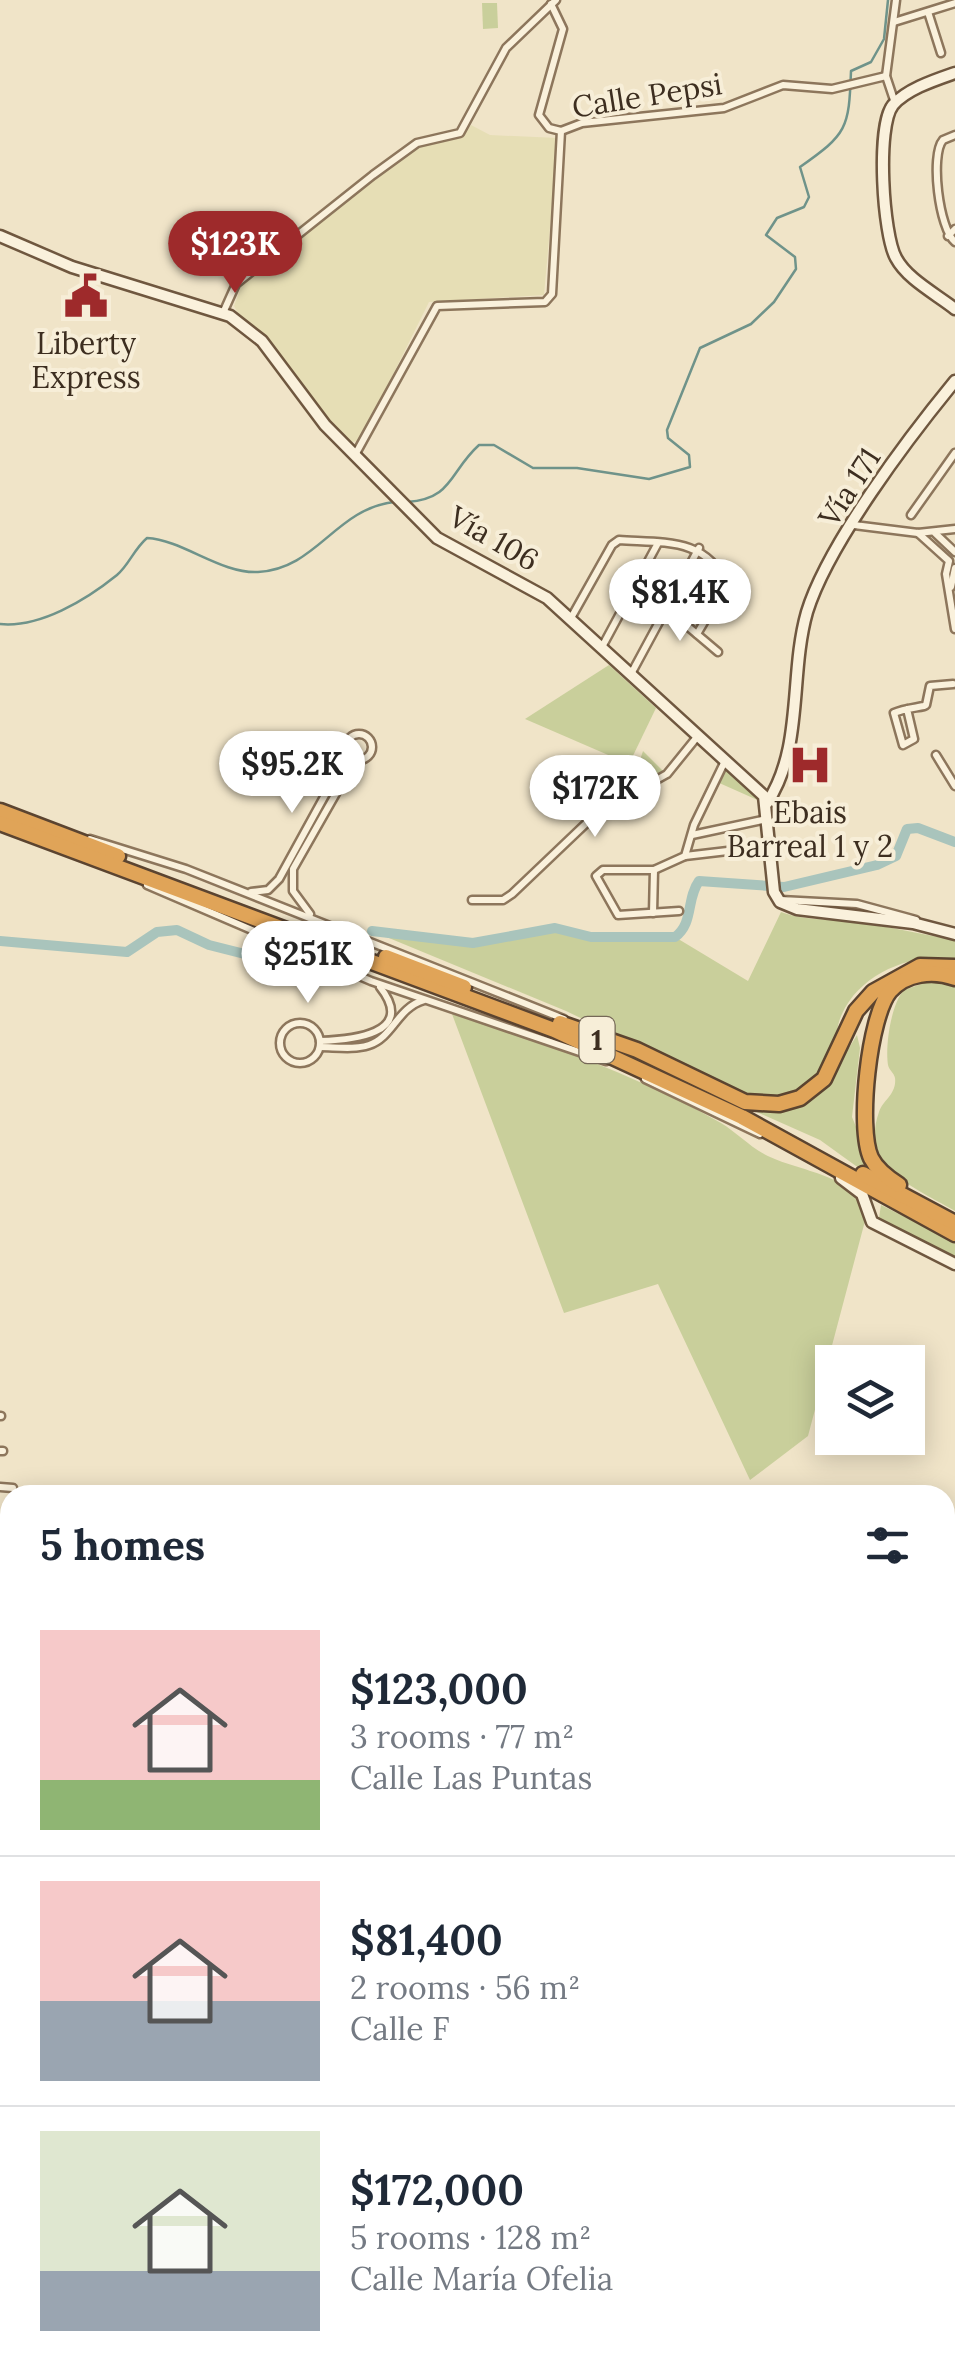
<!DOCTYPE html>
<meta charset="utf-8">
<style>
:root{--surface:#fff;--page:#f2f2f3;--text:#1f2937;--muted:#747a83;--line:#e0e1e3;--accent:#9e2a2b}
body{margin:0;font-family:Lora,serif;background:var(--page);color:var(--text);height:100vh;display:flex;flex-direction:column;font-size:38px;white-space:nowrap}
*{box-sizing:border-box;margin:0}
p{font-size:32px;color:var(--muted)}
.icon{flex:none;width:55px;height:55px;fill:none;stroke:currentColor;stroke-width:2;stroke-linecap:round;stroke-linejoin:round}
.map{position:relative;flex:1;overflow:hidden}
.sheet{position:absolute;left:0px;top:1485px;width:955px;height:892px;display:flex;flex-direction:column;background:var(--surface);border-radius:30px 30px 0 0;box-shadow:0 5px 25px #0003}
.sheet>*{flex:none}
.buttons{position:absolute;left:815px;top:1345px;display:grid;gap:20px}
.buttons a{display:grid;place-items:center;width:110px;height:110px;border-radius:0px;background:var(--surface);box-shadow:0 5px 25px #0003;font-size:50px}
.price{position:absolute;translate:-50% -85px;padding:0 22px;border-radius:35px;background:#fff;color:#222;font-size:32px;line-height:65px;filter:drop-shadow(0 2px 5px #0008)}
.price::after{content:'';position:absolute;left:50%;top:60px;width:30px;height:22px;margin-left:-15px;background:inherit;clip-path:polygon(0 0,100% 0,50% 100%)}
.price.active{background:var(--accent);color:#fff}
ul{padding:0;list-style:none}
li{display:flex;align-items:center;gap:30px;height:250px;padding:0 40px}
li+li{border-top:2px solid var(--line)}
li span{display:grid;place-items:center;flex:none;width:280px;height:200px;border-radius:0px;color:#555}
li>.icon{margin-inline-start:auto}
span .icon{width:120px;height:120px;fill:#fffc;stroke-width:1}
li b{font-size:42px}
h2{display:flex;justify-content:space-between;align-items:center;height:120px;padding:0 40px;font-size:42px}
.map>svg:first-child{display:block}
</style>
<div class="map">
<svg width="955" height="2377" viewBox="0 0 955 2377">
<rect width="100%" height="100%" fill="#f0e4c8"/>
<path fill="#e6deb5" d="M471 125 490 135 558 138 544 295 429 302 360 441 352 442 324 417 257 330 240 317 234 306 242 284 418 145 462 138Z"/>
<g fill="#c9cf9b">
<path d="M482 3H497L498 28 483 29Z"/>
<path d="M609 665 656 708 629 764 525 719Z"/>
<path d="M643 751 663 771 632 784Z"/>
<path d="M724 767 762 797V802L717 782Z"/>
<path d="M781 912C805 921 826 918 852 922 887 926 920 934 955 940V959C913 952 860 973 842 1014 836 1026 837 1039 833 1052 819 1095 774 1102 735 1092L566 1011 372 931 473 943 555 928 591 937H675L748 981Z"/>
<path d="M933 980 955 985V1211C916 1188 859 1168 879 1112 883 1100 897 1094 895 1078 894 1073 889 1070 888 1065 885 1046 891 1004 904 990Z"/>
<path d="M452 1014C543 1041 639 1076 721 1123 736 1132 748 1145 764 1154 798 1173 860 1172 865 1221L808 1436 750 1480 658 1284 564 1313Z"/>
<path d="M857 1035 860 1048 852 1117 874 1171 856 1166 820 1140 750 1109 781 1110 831 1077Z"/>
<path d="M881 1205 955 1242V1258L879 1218Z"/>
<path d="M955 1718V1817L945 1819V1723Z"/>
<path d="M955 1958V2022H945V1960Z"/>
<path d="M10 2178V2256L0 2261V2186Z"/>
<path d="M10 2260V2368H501L497 2377H26L9 2371C0 2356 0 2273 10 2260Z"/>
<path d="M945 2350 955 2351V2375L873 2377 721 2368H945Z"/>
</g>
<path fill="#bfc49a" d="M516 2368H623L751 2377H515Z"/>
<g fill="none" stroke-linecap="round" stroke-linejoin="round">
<g stroke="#6f938a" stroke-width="2.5">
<path d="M407 502C453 499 449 472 479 445H494L533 468H577L649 479 690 467 689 455 668 438 667 430 700 348 751 324 774 302 796 269 795 257 766 235 777 218 804 207 809 197 800 167C847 134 849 129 851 71L871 62 884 39 888 0"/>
<path d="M0 624C40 628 86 600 117 575 129 565 134 549 147 538 183 540 221 574 258 572 317 569 335 509 394 502"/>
</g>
<g stroke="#a9c4bc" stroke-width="10">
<path d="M372 931 473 943 555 928 591 937H675C694 923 686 899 699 881L784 887 877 865 896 856 907 829 918 828 955 842"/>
<path d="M0 941 127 952 157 932 177 930 209 945 280 963 289 971 317 972"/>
<path d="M945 1981 955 1980"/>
<path d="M0 2186 10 2178"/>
</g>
<g stroke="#968974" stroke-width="15">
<path d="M945 2260H955"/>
<path d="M945 2275 955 2276"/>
<path d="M945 2294 955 2295"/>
</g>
<path stroke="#968974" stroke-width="38" d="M945 2338 955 2339"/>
<g stroke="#8d765c" stroke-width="11">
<g id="street">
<path d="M551 4 563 29 539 115 549 128 561 131"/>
<path d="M928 12 941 53"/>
<path d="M894 22 955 3"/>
<path d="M895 103 886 76 896 0"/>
<path d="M561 131 582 123 724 108 783 85 832 89 886 76"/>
<path d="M955 135 943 140C930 155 939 229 955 242"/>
<path d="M948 236 955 229"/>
<path d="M223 313 236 284 373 175 417 143 460 133 506 48 556 0"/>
<path d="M355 455 437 306 545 302 552 294 561 131"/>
<path d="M911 515 955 453"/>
<path d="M854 525 918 533 955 529"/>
<path d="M918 533 949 561 946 574 955 629"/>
<path d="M935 533 955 552"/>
<path d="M951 587 955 568"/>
<path d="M666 608 718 652"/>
<path d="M571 618 612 545 619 540C662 543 708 537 726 585L697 634"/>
<path d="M602 647 658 543"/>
<path d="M631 674 699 548"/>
<path d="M907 709 914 739 903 745 894 713C903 709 914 708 924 706L926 705 930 686 953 684"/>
<circle cx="359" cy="747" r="13"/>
<path d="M936 755 955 786"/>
<path d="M692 835 767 819"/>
<path d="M90 839 186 869 564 1019"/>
<path d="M685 856 736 850"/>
<path d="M147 885 371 981 606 1061"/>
<path d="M251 892 268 890 279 879 347 755"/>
<path d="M472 900H503L512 894 597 813 667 774 697 737"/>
<path d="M781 900 857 904 916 920"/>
<path d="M679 911 618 915 596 876 603 870H654L685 856 694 825 725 761"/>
<path d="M653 913 654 870"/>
<path d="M310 914 293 891V869L355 760"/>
<circle cx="300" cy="1043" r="20"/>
<path d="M320 1041C349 1040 418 1035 380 987"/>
<path d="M320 1047C335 1047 354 1050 369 1045 393 1037 397 1008 424 1000"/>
<path d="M645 1079 760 1134"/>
<path d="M0 1416H1"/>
<path d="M0 1451H3"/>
<path d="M0 1487 13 1488"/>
<path d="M0 1525 7 1526 8 1544"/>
<path d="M1 1596 6 1547 10 1545"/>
<path d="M0 1807 10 1812"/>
<path d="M945 1829 955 1827"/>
<path d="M0 1896 10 1898"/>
</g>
</g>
<g stroke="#6f573f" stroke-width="15">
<g id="secondary">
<path d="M955 73C935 80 907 89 893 105 876 126 883 235 896 258 907 279 936 294 955 309"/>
<path d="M0 236 72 267 230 316 262 341 325 425 437 538 547 598 764 796 774 892 780 902 797 909 913 923 955 934"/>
<path d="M767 803C804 747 789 675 807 612 828 544 909 437 955 381"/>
<path d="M841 1178 862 1194 872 1222 955 1264"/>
<path d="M945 2206 955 2213"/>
</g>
</g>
<g stroke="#5b4430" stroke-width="19">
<g id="highway">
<path d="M0 811 118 856"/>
<path d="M0 823 554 1030 742 1117 955 1234"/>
<path d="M386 957 464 987"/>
<path d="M560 1023 637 1050 745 1102 779 1104 800 1098 824 1079 856 1011 873 992 920 966 955 967"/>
<path d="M863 1174 955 1223"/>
<path d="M899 1185C888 1178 877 1170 871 1158 857 1128 869 1016 890 991 906 973 933 970 955 978"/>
</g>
</g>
<use href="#street" stroke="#faf1dc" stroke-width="6"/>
<use href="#secondary" stroke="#faf1dc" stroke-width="10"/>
<use href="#highway" stroke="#e0a458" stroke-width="14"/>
</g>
<defs>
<g id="civic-bare" transform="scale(3.45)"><path d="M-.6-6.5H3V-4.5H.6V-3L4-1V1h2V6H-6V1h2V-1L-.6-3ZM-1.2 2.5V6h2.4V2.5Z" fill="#9e2a2b" stroke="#f7eed8" stroke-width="2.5" paint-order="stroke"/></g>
<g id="hospital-bare" transform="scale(3.45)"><path d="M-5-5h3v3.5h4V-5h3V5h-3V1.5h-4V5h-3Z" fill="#9e2a2b" stroke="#f7eed8" stroke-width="2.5" paint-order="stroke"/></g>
</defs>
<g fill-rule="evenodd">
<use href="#civic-bare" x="86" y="296"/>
<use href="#hospital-bare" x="810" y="765"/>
</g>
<g text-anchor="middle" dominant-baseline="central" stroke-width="8" stroke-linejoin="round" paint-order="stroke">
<rect fill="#f7eed8" stroke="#756857" stroke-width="2.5" x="579.5" y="1017" width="35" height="46" rx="8"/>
<g font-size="28" font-weight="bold" fill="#3d2e20">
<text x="597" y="1040">1</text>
</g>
<g font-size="30" fill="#3d2e20" stroke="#f7eed8">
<text transform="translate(647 95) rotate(-9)">Calle Pepsi</text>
<text transform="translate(849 487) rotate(-57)">Vía 171</text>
<text transform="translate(494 538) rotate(30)">Vía 106</text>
</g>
<g font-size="30" fill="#3d2e20" stroke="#f7eed8">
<text x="86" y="343">Liberty<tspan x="86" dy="34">Express</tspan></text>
<text x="810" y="812">Ebais<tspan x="810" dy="34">Barreal 1 y 2</tspan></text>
</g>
</g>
</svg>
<div class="buttons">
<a><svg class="icon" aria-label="layers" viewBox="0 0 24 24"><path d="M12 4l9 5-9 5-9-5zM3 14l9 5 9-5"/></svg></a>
</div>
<b class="price active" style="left:235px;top:296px">$123K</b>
<b class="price" style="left:680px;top:644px">$81.4K</b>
<b class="price" style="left:292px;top:816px">$95.2K</b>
<b class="price" style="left:595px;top:840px">$172K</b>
<b class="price" style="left:308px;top:1006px">$251K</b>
<section class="sheet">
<h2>5 homes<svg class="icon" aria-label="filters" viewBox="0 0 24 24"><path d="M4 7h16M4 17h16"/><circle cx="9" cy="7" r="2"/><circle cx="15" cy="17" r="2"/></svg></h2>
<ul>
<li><span style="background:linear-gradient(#f6c9c9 75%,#8fb573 0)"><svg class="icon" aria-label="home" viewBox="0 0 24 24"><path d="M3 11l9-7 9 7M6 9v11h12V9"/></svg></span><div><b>$123,000</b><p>3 rooms · 77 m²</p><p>Calle Las Puntas</p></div></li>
<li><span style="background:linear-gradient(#f6c9c9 60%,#9aa5b1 0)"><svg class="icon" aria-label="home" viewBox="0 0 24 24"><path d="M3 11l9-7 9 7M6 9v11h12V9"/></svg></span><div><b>$81,400</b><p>2 rooms · 56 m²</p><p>Calle F</p></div></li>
<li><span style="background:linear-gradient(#dfe7d0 70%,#9aa5b1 0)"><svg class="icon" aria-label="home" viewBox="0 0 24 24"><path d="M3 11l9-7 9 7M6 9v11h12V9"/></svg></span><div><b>$172,000</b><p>5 rooms · 128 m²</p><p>Calle María Ofelia</p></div></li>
</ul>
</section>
</div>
